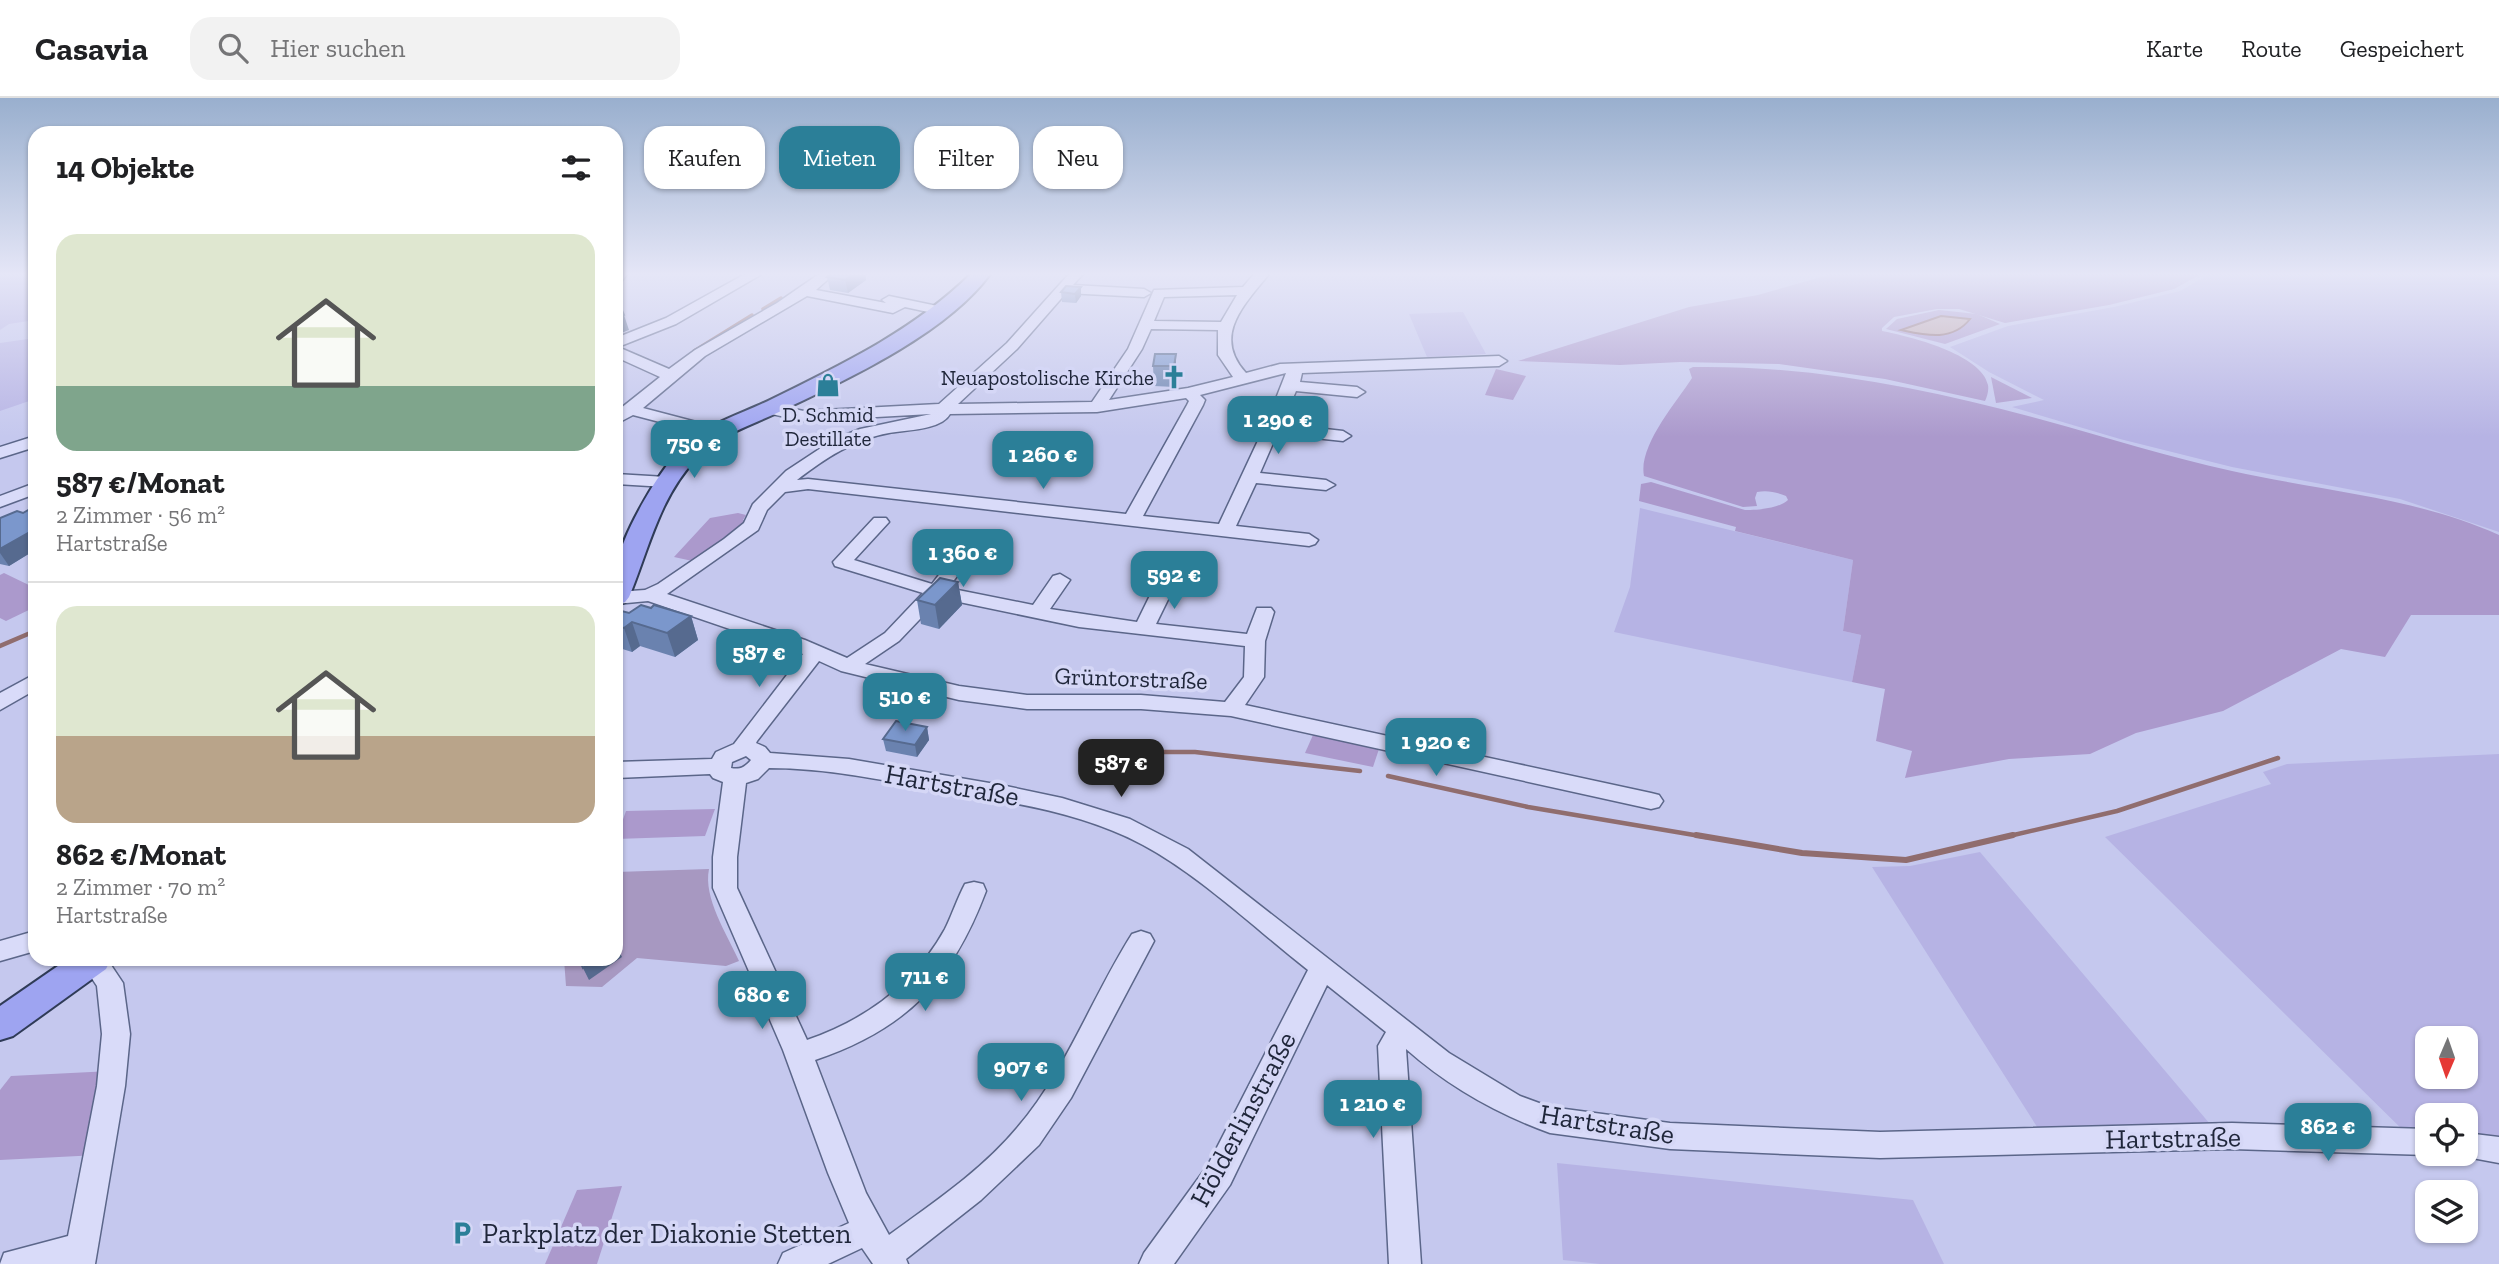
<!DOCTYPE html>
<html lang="de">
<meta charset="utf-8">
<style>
:root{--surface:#fff;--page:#f2f2f2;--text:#202124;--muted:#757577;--line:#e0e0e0;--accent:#2b7f98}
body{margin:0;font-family:"Zilla Slab",serif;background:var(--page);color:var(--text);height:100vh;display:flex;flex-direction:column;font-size:26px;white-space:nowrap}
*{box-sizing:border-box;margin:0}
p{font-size:23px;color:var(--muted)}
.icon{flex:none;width:38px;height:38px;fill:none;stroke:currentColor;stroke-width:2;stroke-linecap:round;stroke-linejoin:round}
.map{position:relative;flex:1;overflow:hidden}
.panel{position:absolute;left:28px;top:28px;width:595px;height:840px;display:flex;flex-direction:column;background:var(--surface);border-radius:21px;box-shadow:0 2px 5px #0004}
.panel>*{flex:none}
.hud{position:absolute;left:644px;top:28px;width:665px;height:63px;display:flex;gap:14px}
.needle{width:46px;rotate:182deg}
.fabs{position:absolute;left:2415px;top:928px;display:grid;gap:14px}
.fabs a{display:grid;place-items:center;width:63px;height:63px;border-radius:14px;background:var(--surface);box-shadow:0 2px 5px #0004;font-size:35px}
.price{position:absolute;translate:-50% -60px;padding:0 16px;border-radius:14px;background:var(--accent);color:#fff;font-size:23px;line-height:46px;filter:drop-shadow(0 2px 4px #0008)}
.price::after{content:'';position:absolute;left:50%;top:42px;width:21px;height:16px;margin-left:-10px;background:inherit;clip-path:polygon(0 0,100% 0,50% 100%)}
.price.active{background:#222;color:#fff}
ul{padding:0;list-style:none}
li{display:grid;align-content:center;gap:14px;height:371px;padding:0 28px}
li+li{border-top:2px solid var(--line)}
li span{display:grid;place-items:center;height:217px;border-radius:21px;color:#555}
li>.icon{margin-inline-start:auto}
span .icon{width:126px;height:126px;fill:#fffc;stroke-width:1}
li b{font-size:30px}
h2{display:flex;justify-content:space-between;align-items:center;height:84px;padding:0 28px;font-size:30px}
.chip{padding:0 24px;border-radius:21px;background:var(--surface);box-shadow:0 2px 5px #0004;font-size:24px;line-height:63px}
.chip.active{background:var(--accent);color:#fff}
header{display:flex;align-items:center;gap:42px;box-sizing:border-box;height:98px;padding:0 35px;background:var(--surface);border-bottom:2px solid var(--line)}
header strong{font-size:33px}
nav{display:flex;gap:38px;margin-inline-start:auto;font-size:24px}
.search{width:490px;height:63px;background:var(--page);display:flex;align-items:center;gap:18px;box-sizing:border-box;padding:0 24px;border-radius:21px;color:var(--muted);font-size:26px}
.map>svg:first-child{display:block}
</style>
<header>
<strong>Casavia</strong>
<div class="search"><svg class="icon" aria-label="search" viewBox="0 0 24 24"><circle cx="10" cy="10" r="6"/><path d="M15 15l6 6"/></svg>Hier suchen</div>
<nav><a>Karte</a><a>Route</a><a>Gespeichert</a></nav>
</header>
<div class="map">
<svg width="2499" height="1166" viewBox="0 0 2499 1166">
<rect width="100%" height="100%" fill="#c5c8ee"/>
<g fill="#b6b3e4" fill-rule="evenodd">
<path d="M0 176H35V222L9 226 0 232Z"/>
<path d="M2210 176H2499V434L2400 401 2232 369 2120 341 2012 309 2044 302 1989 274 1950 249 2008 228 2114 209 2180 193Z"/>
<path d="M1463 214 1486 256 1427 259 1409 216Z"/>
<path d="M35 240V301L0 313V245Z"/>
<path d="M1640 410 1853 462 1843 533 1861 537 1852 584 1614 534 1630 489Z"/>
<path d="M2499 656V1052L2466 1048V1017H2427V1044L2413 1042 2105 739 2271 686 2263 674 2287 666ZM2427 940H2466V978H2427Z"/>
<path d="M1980 754 2210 1026 2046 1043 1872 769 1910 768Z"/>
<path d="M1557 1065 1913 1102 1944 1166H1600L1563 1162Z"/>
</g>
<g fill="#ab99cc">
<path d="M1832 176H2201L2174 191 2109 207 2005 225 1959 211H1937L1894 219 1882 230V233C1908 238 1982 256 1988 287 1989 292 1987 299 1985 303L1885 281 1779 266 1680 264 1620 267 1518 263 1689 209 1758 197Z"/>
<path d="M1939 212 1977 216 2000 226 1945 246 1886 231 1897 221Z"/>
<path d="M1693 269C1812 267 1928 291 2043 322 2106 339 2168 359 2232 373 2321 393 2415 399 2499 437V517H2411L2385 559 2341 551 2223 613 2136 635 2090 656 2009 661 1905 680 1912 653 1876 643 1885 591 1852 584 1861 537 1843 533 1853 462 1735 433 1736 429 1639 403 1641 386 1651 384 1745 412C1757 412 1778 411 1788 402L1786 398C1776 394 1767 392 1757 394L1755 400 1757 408 1743 409 1644 378C1638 348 1676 305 1692 280L1689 271Z"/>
<path d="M1496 271 1526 278 1513 302 1485 297Z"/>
<path d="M1991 279 2032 300 1996 305Z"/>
<path d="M738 415 746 417 743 422 748 423 697 464 674 459 710 420Z"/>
<path d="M4 475 35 490V509L6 523 0 520V477Z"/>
<path d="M1313 637 1379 651 1373 669 1305 655Z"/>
<path d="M715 711 705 738 616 741 626 713Z"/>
<path d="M111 973 98 1057 0 1062V992L11 978Z"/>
<path d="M622 1088 597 1166H545L577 1092Z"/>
</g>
<path fill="#a798c1" d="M709 771C703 800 727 836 739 863L726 868 637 860 602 889 566 888 564 861H616V774Z"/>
<path fill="#c2a7a8" stroke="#906d6e" stroke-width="2" d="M1941 218 1970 221C1952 244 1925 237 1901 232Z"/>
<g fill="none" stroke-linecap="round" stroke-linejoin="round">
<g stroke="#906d6e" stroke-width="3.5">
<path d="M763 211 781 200"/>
<path d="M694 253 752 217"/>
</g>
<g stroke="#906d6e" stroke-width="4.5">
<path d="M0 548 35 533"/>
<path d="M1158 654H1195L1360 673"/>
<path d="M1388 678 1528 709 1706 739"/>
<path d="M2005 739 2117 713 2278 660"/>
</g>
<path stroke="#906d6e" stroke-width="6" d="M1696 737 1802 755 1906 762 2013 737"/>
<g stroke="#5b6689" stroke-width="3">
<g id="minor">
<path d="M616 176H627L621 184 616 185Z"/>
<path d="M745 176H762L676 226 618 249 669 271 695 252 777 205 819 176H834L816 192 886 205 882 202 889 198 947 210 949 213 942 217 905 209 893 215 807 198 705 258 643 310 723 331 725 334 723 337 717 339 633 317 616 326V314L660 279 616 259V240L666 220Z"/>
<path d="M1069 176H1083L1073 187 1144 191 1151 195 1144 199 1066 195 1017 251 958 306 1092 304 1128 251 1154 192 1243 189 1254 176H1269C1244 207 1212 238 1246 275L1280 266 1499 258 1507 263 1499 268 1302 275 1300 284 1357 289 1365 294 1357 299 1296 293 1282 326 1343 333 1351 338 1343 343 1277 336 1260 375 1326 382 1335 387 1326 392 1256 385 1236 428 1309 436 1318 442 1315 446 1309 448 808 391 785 394 767 412 758 432 667 496 805 542 847 560 885 535 923 495 835 468 833 464 874 420H886L889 424 854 462 932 486 951 461H965L967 465 948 490 1033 507 1053 478 1060 476 1070 482 1050 511 1137 524 1160 477 1170 471 1180 477 1156 526 1247 536 1257 510H1271L1274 514 1265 543 1264 579 1245 607 1651 695 1659 697 1663 703 1659 709 1651 711 1231 618 1141 611H1027L959 602 841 573 819 563 757 643 756 645 765 649 770 655 849 661 1001 687 1062 700 1130 721 1188 751 1449 955 1520 998 1550 1009 1670 1025 1880 1034 2232 1025 2427 1031V1055H2432L2427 1057 2232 1051 1880 1060 1670 1051 1550 1035C1497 1016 1449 989 1406 951L1421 1166H1389L1378 948 1386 934 1327 887 1230 1087 1174 1166H1139L1144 1155 1208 1067 1308 872C1257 832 1199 777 1143 747 1080 713 1007 704 938 692 882 682 826 670 769 670L758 681 746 685 737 759V790L807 942C865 922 914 887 945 831 952 817 957 801 965 786L974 784 983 786 986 793C952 883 907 931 815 962L866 1095 889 1137C933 1105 982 1072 1017 1030 1066 973 1092 899 1132 836L1141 833 1150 836 1154 843 1071 1000 1039 1047 981 1102 906 1161 908 1166H873L862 1150 828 1166H778L783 1155 849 1125 828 1075 783 952 713 790V759L723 684 713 680 710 676 616 680V664L712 661 716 654 734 646 803 556 648 503 616 506V494L645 492 658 486 724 441 744 425 753 406 786 373 833 342 860 331 931 316 804 323 762 314 760 311 762 308 768 306 804 313 939 306 1007 245ZM1237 197 1221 224 1154 223 1164 199ZM1151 231 1218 232V257L1233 279 1188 290 1109 302 1142 251ZM1286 275 1266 326 1261 330 1263 332 1219 426 1143 418 1203 307 1205 302 1200 297ZM1186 300 1189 303 1187 307 1126 416 808 381 797 382C824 361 854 341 889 335 906 332 941 332 950 316L1097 314ZM940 500 1079 529 1245 548 1244 579 1225 604 1141 597H1027L959 588 865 566 899 543ZM746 658 751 662C745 669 740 672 731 670L732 664Z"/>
<path d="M35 338V349L0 360V349Z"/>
<path d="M616 376 666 379 675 384 666 389 616 386Z"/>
<path d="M35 385V396L0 409V398Z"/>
<path d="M35 576V592L0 612V595Z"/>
<path d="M35 833V853L0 863V843Z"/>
<path d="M79 861H107L123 885 130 936 125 988 95 1166H0L4 1155 68 1138 97 988 102 936 97 888Z"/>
<path d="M2466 1035 2499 1039V1065L2456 1057 2455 1055H2466Z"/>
</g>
</g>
<g stroke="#2f3b57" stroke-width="4">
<g id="major">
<path d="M971 176H990C947 235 848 281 783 312 753 327 719 336 696 361 660 398 648 453 629 499L625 504 616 507C616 495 614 481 616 469 622 436 661 367 687 345 711 324 744 315 772 301 843 266 914 232 971 176Z"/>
<path d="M68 861H111L106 871 13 938 0 942V908Z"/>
</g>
</g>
<use href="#minor" fill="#d9dbf9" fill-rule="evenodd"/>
<use href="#major" fill="#9ea4f1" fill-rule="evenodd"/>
</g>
<g fill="#6a82af">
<path d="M831 176H865L866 182 848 195 830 192 827 179Z"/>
<path d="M1081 189V198L1076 205 1062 204 1061 194Z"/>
<path d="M1176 256V277L1175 289 1154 288 1153 268Z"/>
<path d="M35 412V452L9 468 0 466V420Z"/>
<path d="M958 484 962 507 939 531 921 526 917 502Z"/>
<path d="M651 510 691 518 698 542 675 559 640 548 632 554 616 549V514L629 515Z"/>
<path d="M927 629 929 642 917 659 886 653 883 641Z"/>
</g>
<g fill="#566a8f">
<path d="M854 176H865L866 182 848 195 845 182Z"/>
<path d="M1081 189V198L1076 205 1075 196Z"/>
<path d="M624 217 629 232 616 237V220Z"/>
<path d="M1176 256V277L1175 289 1174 268Z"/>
<path d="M35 431V452L9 468 0 455V451Z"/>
<path d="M958 484 962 507 939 531 935 507Z"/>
<path d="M691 518 698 542 675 559 667 535Z"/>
<path d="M632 524 640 548 632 554 624 530Z"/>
<path d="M927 629 929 642 917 659 915 647Z"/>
<path d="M616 847 622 859 589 882 583 870 596 861H616Z"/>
</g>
<g fill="#7b97cc" stroke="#566a8f" stroke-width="2">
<path d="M831 176H854L845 182 827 179Z"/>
<path d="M1066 188 1081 189 1075 196 1061 194Z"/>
<path d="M622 212 624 217 616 220V214Z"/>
<path d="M1155 256H1176L1174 268H1153Z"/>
<path d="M30 411 35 412V431L0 451V420L17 413 23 415Z"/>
<path d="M940 480 958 484 935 507 917 502Z"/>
<path d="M641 507 651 510 654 507 691 518 667 535 632 524 624 530 616 528V514L618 512 629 515Z"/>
<path d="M896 623 927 629 915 647 883 641Z"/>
<path d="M579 861H596L583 870Z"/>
</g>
<linearGradient id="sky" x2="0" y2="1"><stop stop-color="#99afce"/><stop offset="0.52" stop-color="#e5e6f7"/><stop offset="1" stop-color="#e5e6f7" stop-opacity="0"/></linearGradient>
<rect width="2499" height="339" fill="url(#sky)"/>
<defs>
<g id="church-bare" transform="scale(1.89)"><path d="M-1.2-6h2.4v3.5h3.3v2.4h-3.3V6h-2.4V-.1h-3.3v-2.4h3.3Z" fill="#2b7f98" stroke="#d5d7f6" stroke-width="2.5" paint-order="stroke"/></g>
<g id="shop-bare" transform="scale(1.89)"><path d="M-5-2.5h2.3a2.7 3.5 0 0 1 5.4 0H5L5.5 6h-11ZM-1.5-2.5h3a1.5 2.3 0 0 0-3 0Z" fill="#2b7f98" stroke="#d5d7f6" stroke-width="2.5" paint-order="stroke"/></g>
<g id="parking-bare" transform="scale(1.89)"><path d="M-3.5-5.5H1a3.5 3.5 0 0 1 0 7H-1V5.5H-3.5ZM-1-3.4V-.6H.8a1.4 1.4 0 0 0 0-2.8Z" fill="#2b7f98" stroke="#d5d7f6" stroke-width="2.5" paint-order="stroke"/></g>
</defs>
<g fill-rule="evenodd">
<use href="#church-bare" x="1174" y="279"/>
<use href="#shop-bare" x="828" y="287"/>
<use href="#parking-bare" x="462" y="1135"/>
</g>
<g text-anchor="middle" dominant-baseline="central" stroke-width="7" stroke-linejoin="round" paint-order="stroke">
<g font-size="21" fill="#1f263a" stroke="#d5d7f6" text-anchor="end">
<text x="1154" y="279">Neuapostolische Kirche</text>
<text x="828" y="316" text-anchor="middle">D. Schmid<tspan x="828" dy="24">Destillate</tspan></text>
</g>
<g font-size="24" fill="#1f263a" stroke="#d5d7f6">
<text transform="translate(1131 580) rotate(2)">Grüntorstraße</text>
</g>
<g font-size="28" fill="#1f263a" stroke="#d5d7f6">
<text transform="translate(952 687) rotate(10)">Hartstraße</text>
<text transform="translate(1243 1021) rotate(-62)">Hölderlinstraße</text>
<text transform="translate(1607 1026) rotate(9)">Hartstraße</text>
<text transform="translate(2173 1040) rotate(-1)">Hartstraße</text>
</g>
<g font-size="28" fill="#1f263a" stroke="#d5d7f6" text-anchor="start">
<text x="482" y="1135">Parkplatz der Diakonie Stetten</text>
</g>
</g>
</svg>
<div class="fabs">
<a><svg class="needle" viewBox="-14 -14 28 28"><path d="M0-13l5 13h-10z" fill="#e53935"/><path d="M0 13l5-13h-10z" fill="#757577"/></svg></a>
<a><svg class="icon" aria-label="locate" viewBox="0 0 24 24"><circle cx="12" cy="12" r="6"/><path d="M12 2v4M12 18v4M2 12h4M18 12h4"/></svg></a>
<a><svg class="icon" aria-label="layers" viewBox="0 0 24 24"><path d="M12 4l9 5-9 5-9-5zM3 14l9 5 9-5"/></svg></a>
</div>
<b class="price" style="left:1278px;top:358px">1 290 €</b>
<b class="price" style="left:694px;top:382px">750 €</b>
<b class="price" style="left:1043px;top:393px">1 260 €</b>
<b class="price" style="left:963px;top:491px">1 360 €</b>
<b class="price" style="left:1174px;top:513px">592 €</b>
<b class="price" style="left:759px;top:591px">587 €</b>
<b class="price" style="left:905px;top:635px">510 €</b>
<b class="price" style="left:1436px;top:680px">1 920 €</b>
<b class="price active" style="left:1121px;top:701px">587 €</b>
<b class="price" style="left:925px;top:915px">711 €</b>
<b class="price" style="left:762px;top:933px">680 €</b>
<b class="price" style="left:1021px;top:1005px">907 €</b>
<b class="price" style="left:1373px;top:1042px">1 210 €</b>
<b class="price" style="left:2328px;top:1065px">862 €</b>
<div class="hud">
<a class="chip">Kaufen</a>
<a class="chip active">Mieten</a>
<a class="chip">Filter</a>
<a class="chip">Neu</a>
</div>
<section class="panel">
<h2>14 Objekte<svg class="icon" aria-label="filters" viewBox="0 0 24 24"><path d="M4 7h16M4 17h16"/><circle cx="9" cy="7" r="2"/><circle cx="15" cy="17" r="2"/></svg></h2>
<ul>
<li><span style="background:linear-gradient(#dfe7d0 70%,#7fa58c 0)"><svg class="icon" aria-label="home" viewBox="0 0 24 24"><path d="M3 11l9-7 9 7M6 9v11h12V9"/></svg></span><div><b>587 €/Monat</b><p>2 Zimmer · 56 m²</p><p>Hartstraße</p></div></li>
<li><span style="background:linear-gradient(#dfe7d0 60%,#b9a48a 0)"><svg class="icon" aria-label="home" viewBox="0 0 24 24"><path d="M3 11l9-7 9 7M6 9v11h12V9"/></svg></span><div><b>862 €/Monat</b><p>2 Zimmer · 70 m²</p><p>Hartstraße</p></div></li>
</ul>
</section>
</div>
